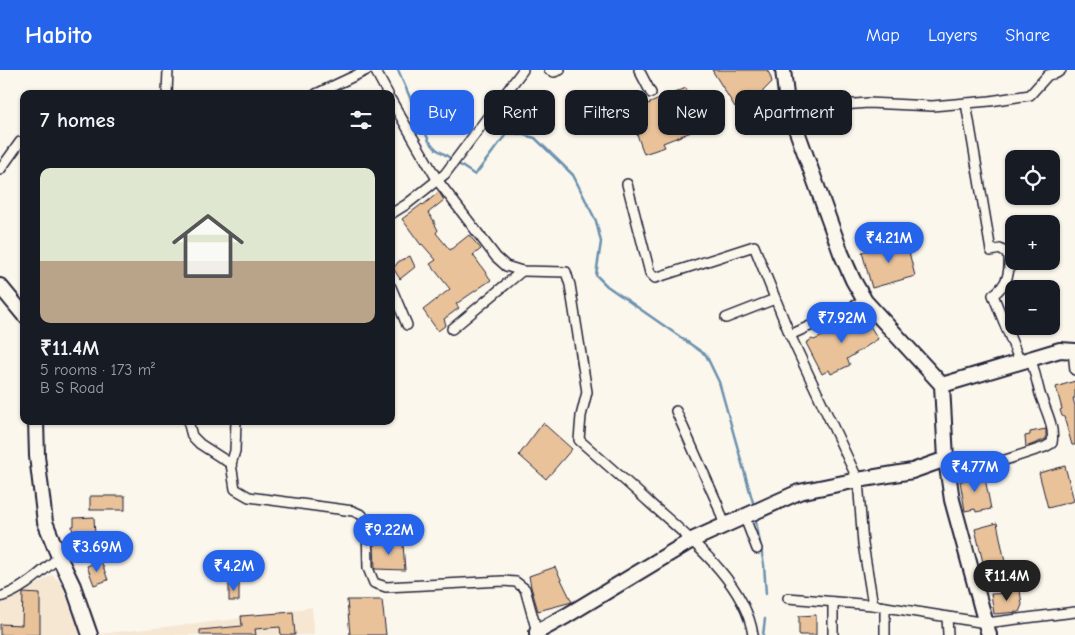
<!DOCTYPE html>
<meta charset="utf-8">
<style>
:root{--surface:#171b24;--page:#20242c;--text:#f1f3f6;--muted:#9ea1a6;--accent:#2563eb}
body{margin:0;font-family:"Comic Neue",sans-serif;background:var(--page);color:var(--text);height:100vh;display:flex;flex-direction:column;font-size:19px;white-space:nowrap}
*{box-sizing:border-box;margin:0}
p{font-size:16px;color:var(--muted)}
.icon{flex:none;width:28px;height:28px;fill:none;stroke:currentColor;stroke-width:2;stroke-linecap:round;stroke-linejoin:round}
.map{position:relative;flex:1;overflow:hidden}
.panel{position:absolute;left:20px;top:20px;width:375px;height:335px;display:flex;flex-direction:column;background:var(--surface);border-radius:10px;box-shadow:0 1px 4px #0004}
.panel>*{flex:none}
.hud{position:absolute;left:410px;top:20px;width:475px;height:45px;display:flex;gap:10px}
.fabs{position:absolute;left:1005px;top:80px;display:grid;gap:10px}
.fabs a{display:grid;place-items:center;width:55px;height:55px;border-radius:10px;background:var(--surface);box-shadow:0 1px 4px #0004;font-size:25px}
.price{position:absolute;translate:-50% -42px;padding:0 11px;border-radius:18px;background:var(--accent);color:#fff;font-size:16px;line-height:32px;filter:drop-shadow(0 1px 2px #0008)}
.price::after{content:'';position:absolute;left:50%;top:30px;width:15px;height:11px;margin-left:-8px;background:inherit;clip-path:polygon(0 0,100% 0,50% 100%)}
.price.current{background:#222;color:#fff}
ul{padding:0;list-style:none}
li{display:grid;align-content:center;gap:10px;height:265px;padding:0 20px}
li span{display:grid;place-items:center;height:155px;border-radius:10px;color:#555}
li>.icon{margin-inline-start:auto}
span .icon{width:90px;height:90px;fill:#fffc;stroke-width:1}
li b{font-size:21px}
h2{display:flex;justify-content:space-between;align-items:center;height:60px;padding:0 20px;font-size:21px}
.pill{padding:0 18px;border-radius:10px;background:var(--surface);box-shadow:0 1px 4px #0004;font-size:18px;line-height:45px}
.pill.current{background:var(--accent);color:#fff}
header{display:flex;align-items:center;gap:30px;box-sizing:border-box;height:70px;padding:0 25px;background:var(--accent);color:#fff}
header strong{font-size:24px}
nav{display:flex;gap:28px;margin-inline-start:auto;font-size:18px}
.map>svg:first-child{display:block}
</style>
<header>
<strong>Habito</strong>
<nav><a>Map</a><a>Layers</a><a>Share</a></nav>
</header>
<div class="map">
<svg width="1075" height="565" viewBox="0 0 1075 565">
<rect width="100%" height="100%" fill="#fbf7ec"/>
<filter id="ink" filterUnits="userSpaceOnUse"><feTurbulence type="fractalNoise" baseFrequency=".02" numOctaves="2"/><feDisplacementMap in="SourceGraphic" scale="10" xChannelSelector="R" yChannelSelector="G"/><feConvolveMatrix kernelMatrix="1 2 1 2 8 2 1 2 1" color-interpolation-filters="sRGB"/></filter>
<g filter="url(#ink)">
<g fill="#f6e7d3">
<path d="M52 505 61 512 81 565H0V532L15 527Z"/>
<path d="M312 537 314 565H100L99 564 229 550Z"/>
</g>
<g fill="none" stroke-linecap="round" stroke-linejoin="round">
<g stroke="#6b90af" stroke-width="2.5">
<path d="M398 0 429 71 436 79 452 89"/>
<path d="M457 93 475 105 507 63 520 64 535 68 573 105 596 151 601 172 596 205 607 216 706 285 719 312 754 436"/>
<path d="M755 446 764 495 766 524"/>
<path d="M763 565 765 549"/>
</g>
</g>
<g fill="#e9c299" stroke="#22223b">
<path d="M712 0H767L770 5 772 12 763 21V27L759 32 749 34 746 30 735 37Z"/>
<path d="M686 18 700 52 691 62 663 73 665 77 644 84 634 56H628L626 50 633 47 631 41Z"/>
<path d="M439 122 444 130 428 143 434 151V153L438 160 436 163 450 180 469 165 481 179 473 185 491 210 456 234 459 238 444 249 446 255 438 261 423 240 450 219 430 194 436 190 422 174 421 175 402 149 422 134 423 135Z"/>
<path d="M906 170 915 206 872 218 862 182Z"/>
<path d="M410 186 415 197 400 209 393 198 396 195 398 192Z"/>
<path d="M861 241 878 269 847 289 850 295 831 304 829 300 822 304 806 273 812 269 814 270 825 265 824 263 835 257Z"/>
<path d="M1075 311V328H1073L1075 336V375H1072L1064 347 1062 346 1060 340 1062 339 1056 317Z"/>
<path d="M543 353 572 379 546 409 519 385Z"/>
<path d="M1046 359V369L1026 377 1025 366 1030 365V362Z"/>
<path d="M1065 396 1074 431 1048 438 1039 403Z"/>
<path d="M984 403 991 439 976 442 975 439 965 441 960 411H963V405Z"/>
<rect x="90" y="426" width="35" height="14"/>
<path d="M94 447 95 466H76V465H73L72 456H74V448Z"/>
<path d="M997 453 1006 497 985 501 975 459Z"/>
<path d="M374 472 403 474 405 500 375 499Z"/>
<path d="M101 491 108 510 94 515 87 496Z"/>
<path d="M555 497 572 532 538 541 531 517 529 506Z"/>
<rect x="229" y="513" width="10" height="18"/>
<path d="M1020 520 1022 535 1019 542 994 544 991 524 1008 523V521Z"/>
<path d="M23 523 40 524V565H0V554L22 555Z"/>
<path d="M347 530H382L386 565H350Z"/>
<path d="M293 542 295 565H281L280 557 255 559 256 565H200V560L242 556 241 546Z"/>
<path d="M816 545V565H799V546Z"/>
</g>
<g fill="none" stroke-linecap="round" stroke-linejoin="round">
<g stroke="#22223b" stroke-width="12">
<g id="street">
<path d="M375 0 388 24"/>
<path d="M549 0 554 2 560 0"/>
<path d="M639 0 651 23"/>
<path d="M167 24 168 0"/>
<path d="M316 24 367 0"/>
<path d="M391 30 438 111 496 187 506 196 522 201 566 202 570 215 587 322 581 346 579 370C603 391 627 412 651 434 689 468 745 512 753 565"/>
<path d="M966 33 991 181 1000 179 1009 185C1010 203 1008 214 993 225L1020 292"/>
<path d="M790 42 830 36 868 33 932 36 990 31 1030 25 1048 5 1057 3 1061 0"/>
<path d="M0 100 20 72"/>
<path d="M627 114 650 203 655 208 754 176 790 265 858 410 863 474 873 535"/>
<path d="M391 144 407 134 445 104 523 0"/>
<path d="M391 217 407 255"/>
<path d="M726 248 775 229"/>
<path d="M452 259 522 201"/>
<path d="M790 265 865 231"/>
<path d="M1073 281 1075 300"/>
<path d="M676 341 717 433 725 456"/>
<path d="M188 351 192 366 200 374 231 394 235 419 249 427 353 441 362 445 367 454 368 498 374 513 386 517 503 511 516 512 525 519 537 562"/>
<path d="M231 394 235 381 236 351"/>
<path d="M948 401 987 396 1045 377 1052 373C1055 356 1045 339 1040 324 1037 312 1034 300 1031 289"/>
<path d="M745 448 757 479"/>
<path d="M0 527C23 520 41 502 59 487"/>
<path d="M788 528 873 535 986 553 1075 542"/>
<path d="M833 532V565"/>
<path d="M885 537V565"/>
<path d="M947 547 948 565"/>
</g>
</g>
<g stroke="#22223b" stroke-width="18">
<g id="secondary">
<path d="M783 0 787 33 790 42 841 183 853 210 865 231 942 315 946 389 952 430 989 565"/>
<path d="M0 216 24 245"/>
<path d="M942 315 1060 280 1075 281"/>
<path d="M36 351 37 386 45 452 59 487 73 516 90 565"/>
<path d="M537 565V562L566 546 692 470 799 422 858 410 912 401 946 389"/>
</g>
</g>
<use href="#street" stroke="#fbf7ec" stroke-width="9"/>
<use href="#secondary" stroke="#fbf7ec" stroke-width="14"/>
</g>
</g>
</svg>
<div class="fabs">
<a><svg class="icon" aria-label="locate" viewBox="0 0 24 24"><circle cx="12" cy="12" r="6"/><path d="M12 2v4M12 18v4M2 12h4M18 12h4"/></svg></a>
<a>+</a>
<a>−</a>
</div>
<b class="price" style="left:889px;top:194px">₹4.21M</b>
<b class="price" style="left:842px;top:274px">₹7.92M</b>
<b class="price" style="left:975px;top:423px">₹4.77M</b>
<b class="price" style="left:389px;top:486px">₹9.22M</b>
<b class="price" style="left:97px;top:503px">₹3.69M</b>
<b class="price" style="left:234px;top:522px">₹4.2M</b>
<b class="price current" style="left:1007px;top:532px">₹11.4M</b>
<div class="hud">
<a class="pill current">Buy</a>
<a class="pill">Rent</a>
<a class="pill">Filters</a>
<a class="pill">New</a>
<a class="pill">Apartment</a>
</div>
<section class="panel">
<h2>7 homes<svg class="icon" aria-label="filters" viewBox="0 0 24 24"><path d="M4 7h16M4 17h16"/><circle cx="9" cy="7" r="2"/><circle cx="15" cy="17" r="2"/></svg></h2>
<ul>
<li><span style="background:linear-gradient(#dfe7d0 60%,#b9a48a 0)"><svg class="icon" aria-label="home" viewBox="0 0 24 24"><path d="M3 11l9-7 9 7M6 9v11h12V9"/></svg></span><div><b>₹11.4M</b><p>5 rooms · 173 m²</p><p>B S Road</p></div></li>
</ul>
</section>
</div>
